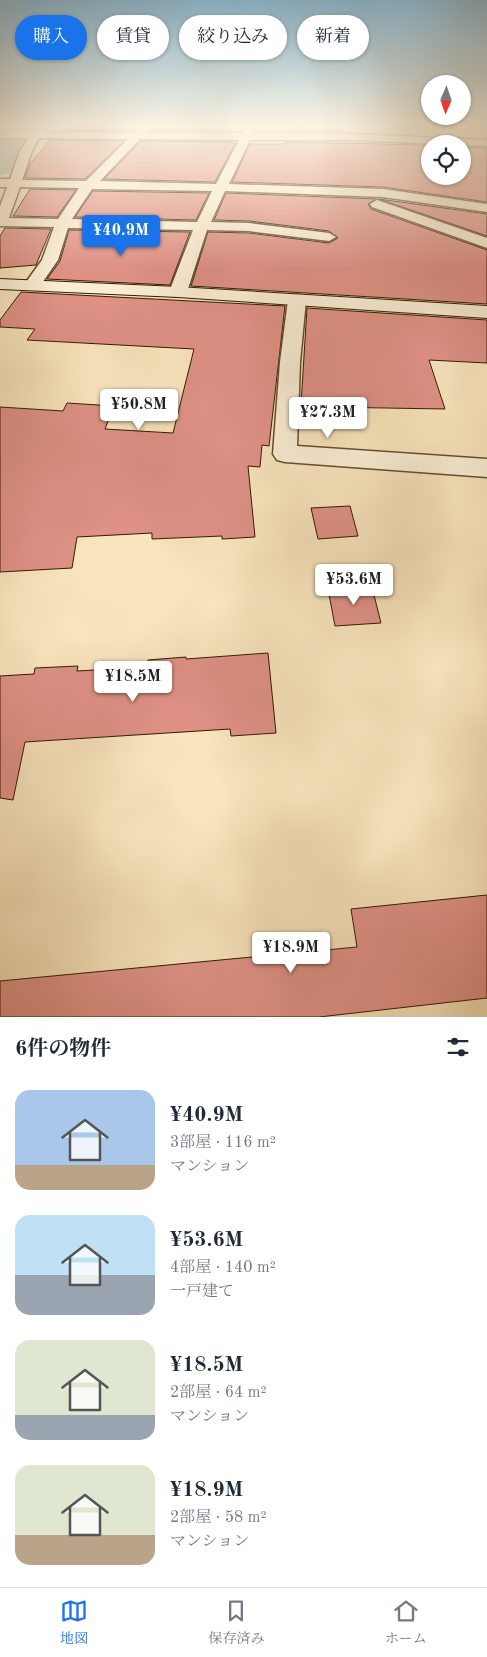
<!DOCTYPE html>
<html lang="ja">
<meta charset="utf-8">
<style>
:root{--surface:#fff;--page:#f6f6f7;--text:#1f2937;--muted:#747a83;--line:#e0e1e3;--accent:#1a73e8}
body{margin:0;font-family:"Old Standard TT","Noto Serif JP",serif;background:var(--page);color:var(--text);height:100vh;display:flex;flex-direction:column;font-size:19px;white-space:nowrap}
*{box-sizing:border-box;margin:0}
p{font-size:16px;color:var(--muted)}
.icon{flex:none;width:28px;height:28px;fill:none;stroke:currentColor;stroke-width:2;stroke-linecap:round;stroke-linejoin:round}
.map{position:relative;height:1017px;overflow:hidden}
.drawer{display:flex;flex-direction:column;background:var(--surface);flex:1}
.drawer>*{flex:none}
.guide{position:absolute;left:15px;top:15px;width:458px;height:45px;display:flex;gap:10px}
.needle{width:32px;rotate:182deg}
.tools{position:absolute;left:421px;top:75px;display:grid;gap:10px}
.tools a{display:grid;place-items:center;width:50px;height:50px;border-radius:50%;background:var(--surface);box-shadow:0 1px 4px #0004;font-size:25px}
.price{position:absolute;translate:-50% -42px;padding:0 11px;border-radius:5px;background:#fff;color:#222;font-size:16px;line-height:32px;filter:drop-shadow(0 1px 2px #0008)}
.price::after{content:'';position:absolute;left:50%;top:30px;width:15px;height:11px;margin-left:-8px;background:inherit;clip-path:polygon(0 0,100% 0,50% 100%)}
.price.current{background:var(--accent);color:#fff}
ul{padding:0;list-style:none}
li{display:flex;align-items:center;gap:15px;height:125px;padding:0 15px}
li span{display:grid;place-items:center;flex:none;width:140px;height:100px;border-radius:15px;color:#555}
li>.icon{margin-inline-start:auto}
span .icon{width:60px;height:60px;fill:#fffc;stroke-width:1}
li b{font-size:21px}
h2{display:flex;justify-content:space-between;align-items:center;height:60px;padding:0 15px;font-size:21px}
.chip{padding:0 18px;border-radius:22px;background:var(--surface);box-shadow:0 1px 4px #0004;font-size:18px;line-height:45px}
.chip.current{background:var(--accent);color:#fff}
.tab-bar{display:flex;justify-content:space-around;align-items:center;height:70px;border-top:1px solid var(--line);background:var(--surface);font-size:14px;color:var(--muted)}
.tab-bar a{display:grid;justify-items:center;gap:2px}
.tab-bar .current{color:var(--accent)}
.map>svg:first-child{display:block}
</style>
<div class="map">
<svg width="487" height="1017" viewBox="0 0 487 1017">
<rect width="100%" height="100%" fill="#f8e4bd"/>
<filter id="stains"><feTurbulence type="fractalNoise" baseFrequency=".004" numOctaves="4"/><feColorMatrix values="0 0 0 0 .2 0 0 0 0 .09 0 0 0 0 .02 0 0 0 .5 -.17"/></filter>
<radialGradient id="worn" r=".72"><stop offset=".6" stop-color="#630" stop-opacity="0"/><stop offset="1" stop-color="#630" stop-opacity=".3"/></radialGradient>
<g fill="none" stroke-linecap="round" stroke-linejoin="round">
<path fill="#9dbfb2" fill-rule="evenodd" d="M12 126H37L23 146 10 173 0 175V141Z"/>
</g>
<g fill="#df9186" stroke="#311b00">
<path d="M66 126 97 127 138 126 134 131 63 130Z"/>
<path d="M151 126H192L190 129H232L150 131Z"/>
<path d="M318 126H342L343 132 290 131 291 127 318 129Z"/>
<path d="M50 140 124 141 85 179 25 178 30 164Z"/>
<path d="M141 141 230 142 235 144 215 182 104 179Z"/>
<path d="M285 142 430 145V176H462V147L487 148V202L383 187 232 182 250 144H284Z"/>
<path d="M30 189 76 190 57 217 13 216Z"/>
<path d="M93 191 209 193 196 220 75 217Z"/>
<path d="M226 193 376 199 368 204 371 209 487 250V304L191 286 208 232 249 233 329 243 338 238 329 231 249 221 214 220Z"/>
<path d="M379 199 487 214V236Z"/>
<path d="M5 228 51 229 36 265 0 268V236Z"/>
<path d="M69 230 190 232 170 285 47 279 60 261Z"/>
<path d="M21 292 285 306 269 446 262 445 260 467 248 466 255 537 222 539V536L152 539V533L77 537 72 568 0 572V407L63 411 67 403 114 406 105 429 173 433 194 349 27 340 35 329 0 327V320Z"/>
<path d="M307 308 487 320V363L429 360 445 409 326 407V423L300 421Z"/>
<path d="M350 506 358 536 318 539 311 508Z"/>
<path d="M372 587 381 623 335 626 328 589Z"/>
<path d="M268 653 276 733 231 736 230 729 25 742 13 800 0 798V676L34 674 35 668 78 666 77 671 148 667V660L186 657V659Z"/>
<path d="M487 895V998L319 1017H0V981L357 947 351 909Z"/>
</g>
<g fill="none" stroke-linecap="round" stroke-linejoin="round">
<g stroke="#634d2f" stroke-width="3">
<g id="street">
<path d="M37 126H47L43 132 135 133 141 126H149L150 128 146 133H242L246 126H256L253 133 352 134 487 140V146L352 140H250L229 184 383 189 487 204V212L383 197 225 191 211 222 249 223 329 233 336 237 329 241 249 231 207 230 187 292 184 296H172L169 292 193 230 68 228 58 260 38 289H26L24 285 42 260 54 227 0 226V206L7 187H0V179H10L20 151 29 138H0V132H33ZM39 138 128 139 86 181 22 180 32 151ZM140 139 239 140 216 184 100 181ZM20 187 79 188 58 219 9 218ZM92 189 212 191 197 222 72 219Z"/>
<path d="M377 200 487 238V248L372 207 370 204Z"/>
<path d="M297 295 303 296 306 300 300 362 297 446 487 459V477L285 462 277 460 273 454 280 362 288 300 291 296Z"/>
</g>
</g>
<g stroke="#311b00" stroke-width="2">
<path id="secondary" d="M0 279 178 287 487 306V318L178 297 0 289Z"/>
</g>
<use href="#street" fill="#faedd4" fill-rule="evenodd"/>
<use href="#secondary" fill="#faedd4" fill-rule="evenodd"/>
</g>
<linearGradient id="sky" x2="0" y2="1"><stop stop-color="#8ab8d2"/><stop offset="0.47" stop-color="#fcf3e1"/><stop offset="1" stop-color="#fcf3e1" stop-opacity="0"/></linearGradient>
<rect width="487" height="268" fill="url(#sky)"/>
<rect width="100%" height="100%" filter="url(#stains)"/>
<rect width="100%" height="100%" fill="url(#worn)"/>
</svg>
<div class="tools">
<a><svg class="needle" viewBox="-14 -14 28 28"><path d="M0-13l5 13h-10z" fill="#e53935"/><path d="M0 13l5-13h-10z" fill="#747a83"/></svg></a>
<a><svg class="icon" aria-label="locate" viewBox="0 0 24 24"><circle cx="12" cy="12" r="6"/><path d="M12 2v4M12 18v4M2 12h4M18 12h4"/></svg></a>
</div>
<b class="price current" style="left:121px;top:257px">¥40.9M</b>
<b class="price" style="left:139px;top:431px">¥50.8M</b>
<b class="price" style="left:328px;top:439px">¥27.3M</b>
<b class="price" style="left:354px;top:606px">¥53.6M</b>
<b class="price" style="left:133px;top:703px">¥18.5M</b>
<b class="price" style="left:291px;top:974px">¥18.9M</b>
<div class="guide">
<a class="chip current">購入</a>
<a class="chip">賃貸</a>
<a class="chip">絞り込み</a>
<a class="chip">新着</a>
</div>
</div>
<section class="drawer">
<h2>6件の物件<svg class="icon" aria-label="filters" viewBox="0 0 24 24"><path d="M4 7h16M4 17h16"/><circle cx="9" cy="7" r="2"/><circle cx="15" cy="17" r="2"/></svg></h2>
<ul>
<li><span style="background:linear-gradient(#a9c7e8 75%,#b9a48a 0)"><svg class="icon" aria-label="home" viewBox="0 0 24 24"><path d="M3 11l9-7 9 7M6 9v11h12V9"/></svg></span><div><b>¥40.9M</b><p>3部屋 · 116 m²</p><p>マンション</p></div></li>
<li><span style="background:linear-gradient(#bfe0f5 60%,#9aa5b1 0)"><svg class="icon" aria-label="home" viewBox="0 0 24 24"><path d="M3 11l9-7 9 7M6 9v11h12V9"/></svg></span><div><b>¥53.6M</b><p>4部屋 · 140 m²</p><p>一戸建て</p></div></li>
<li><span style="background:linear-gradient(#dfe7d0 75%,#9aa5b1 0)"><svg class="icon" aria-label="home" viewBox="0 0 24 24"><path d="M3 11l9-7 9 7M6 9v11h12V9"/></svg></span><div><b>¥18.5M</b><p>2部屋 · 64 m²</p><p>マンション</p></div></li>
<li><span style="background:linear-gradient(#dfe7d0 70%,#b9a48a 0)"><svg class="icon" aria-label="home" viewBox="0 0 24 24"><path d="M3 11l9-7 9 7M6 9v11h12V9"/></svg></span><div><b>¥18.9M</b><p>2部屋 · 58 m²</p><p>マンション</p></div></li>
</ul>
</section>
<nav class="tab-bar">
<a class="current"><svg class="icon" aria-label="map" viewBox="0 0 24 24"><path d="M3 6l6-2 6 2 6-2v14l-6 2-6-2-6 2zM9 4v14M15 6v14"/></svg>地図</a>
<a><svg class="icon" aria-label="saved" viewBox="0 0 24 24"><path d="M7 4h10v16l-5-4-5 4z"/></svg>保存済み</a>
<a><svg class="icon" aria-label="home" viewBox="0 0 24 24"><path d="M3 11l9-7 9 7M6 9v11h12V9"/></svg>ホーム</a>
</nav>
